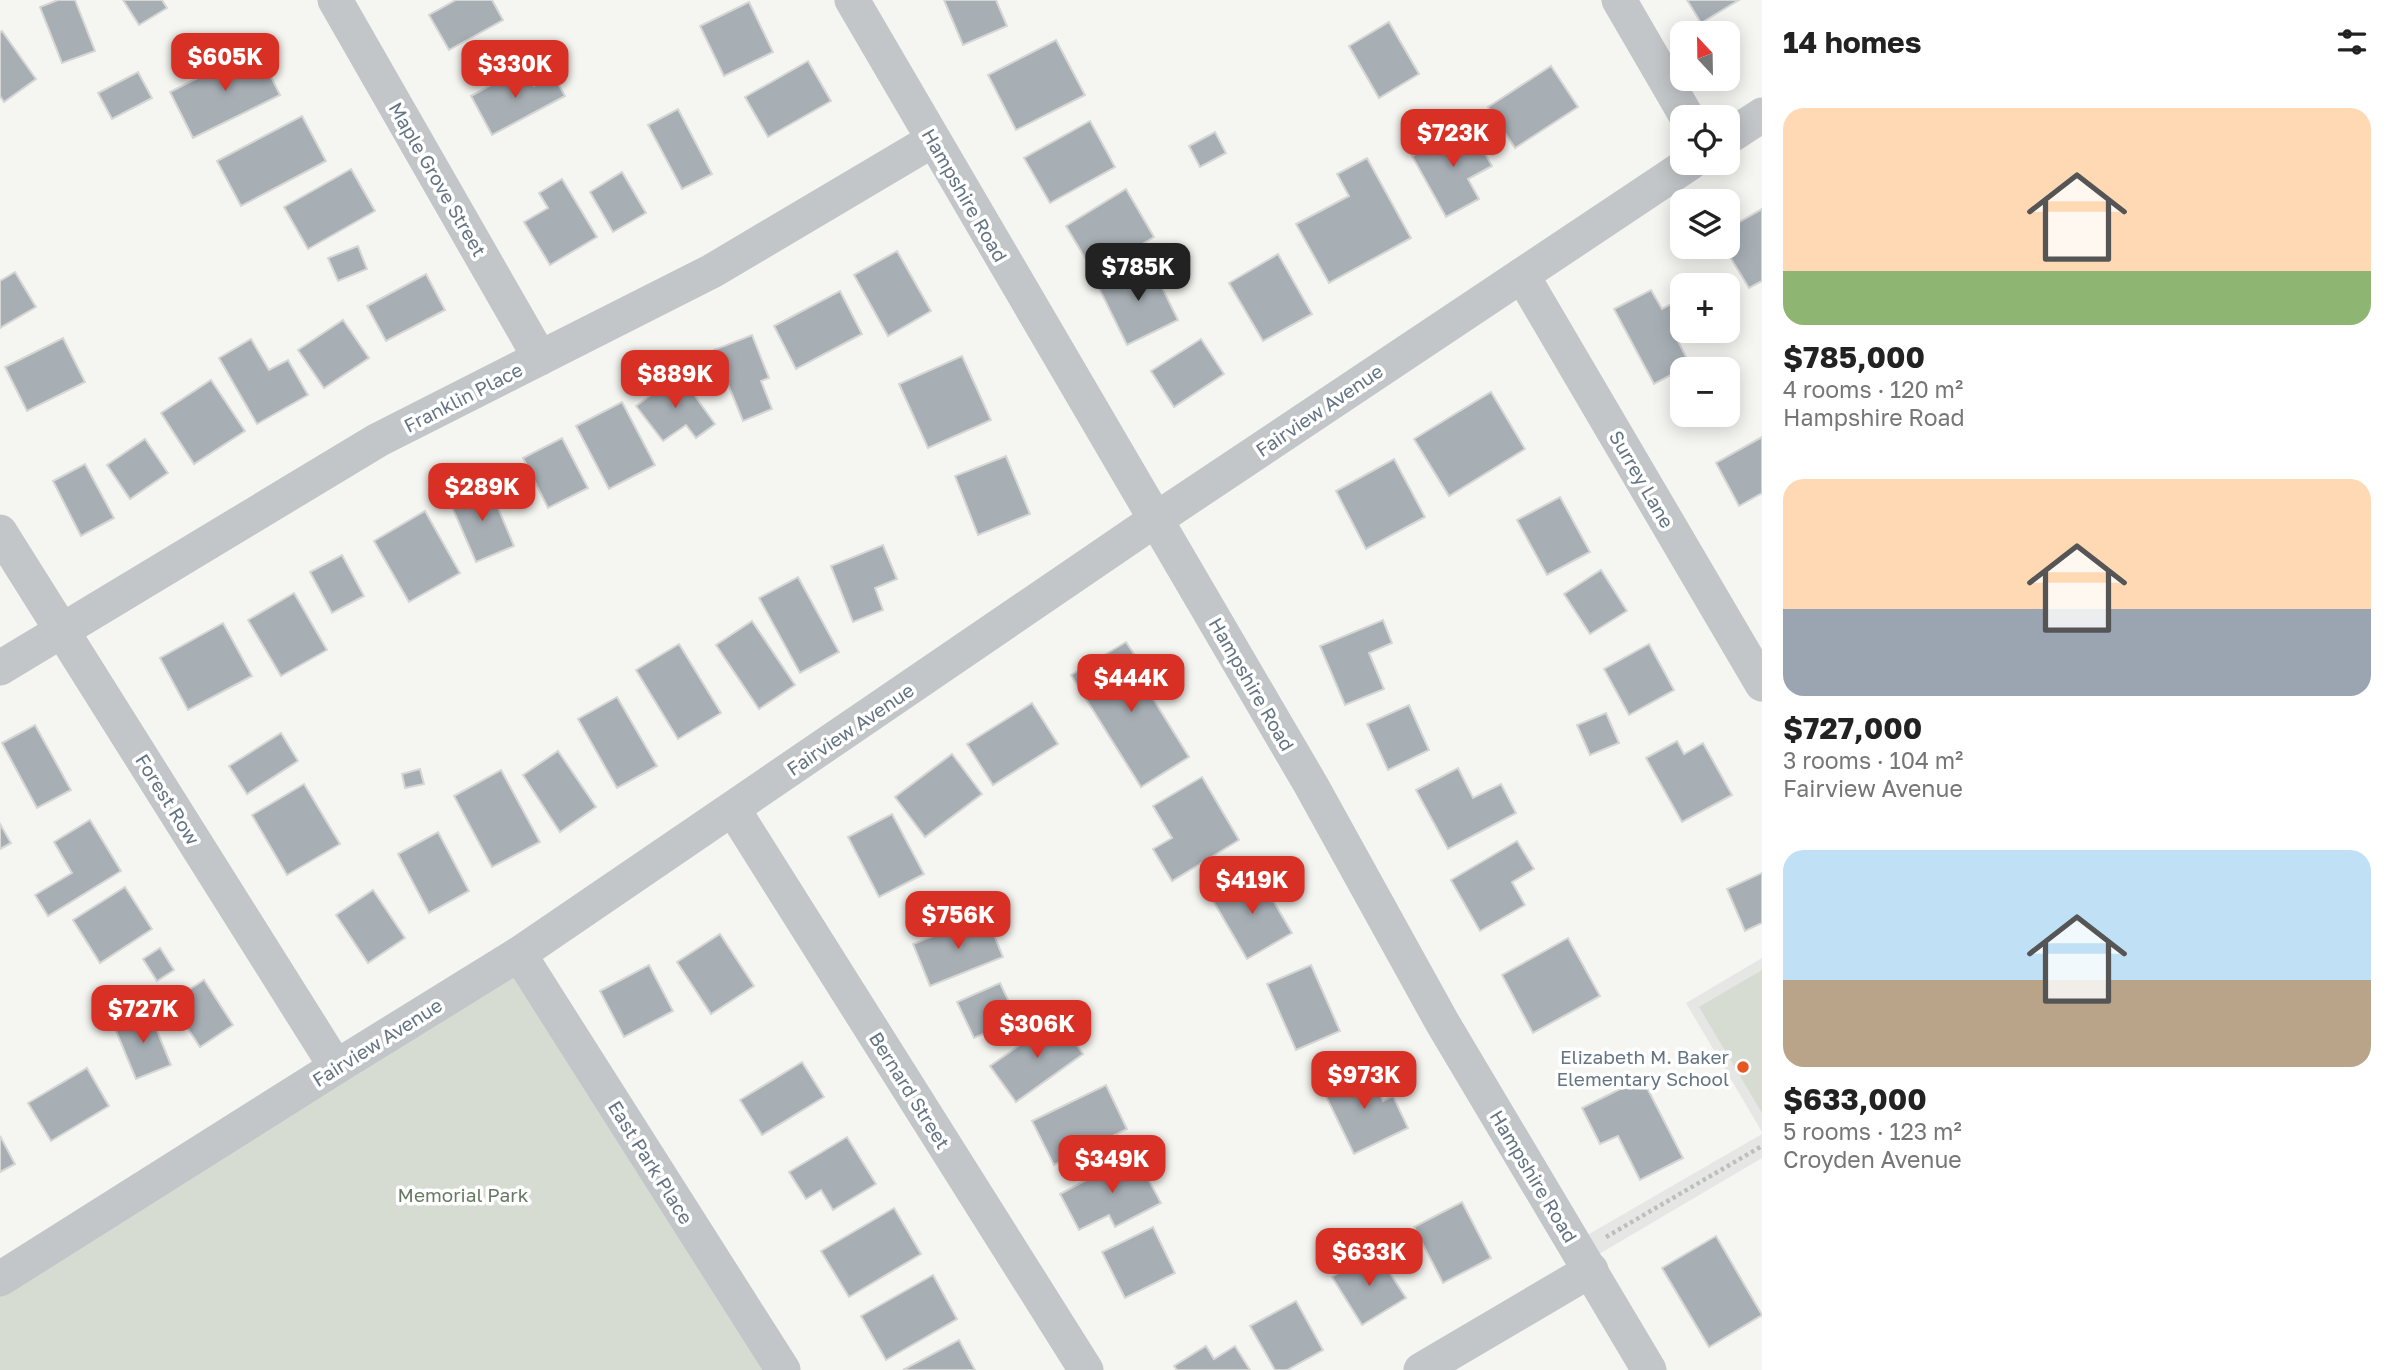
<!DOCTYPE html>
<meta charset="utf-8">
<style>
:root{--surface:#fff;--page:#f6f6f6;--text:#222;--muted:#767676;--accent:#d93025}
body{margin:0;font-family:"Golos Text",sans-serif;background:var(--page);color:var(--text);height:100vh;display:flex;flex-direction:column;font-size:26px;white-space:nowrap}
*{box-sizing:border-box;margin:0}
p{font-size:23px;color:var(--muted)}
.icon{flex:none;width:38px;height:38px;fill:none;stroke:currentColor;stroke-width:2;stroke-linecap:round;stroke-linejoin:round}
.map{position:relative;flex:1;overflow:hidden}
.details{display:flex;flex-direction:column;background:var(--surface);width:630px}
.details>*{flex:none}
.needle{width:46px;rotate:338deg}
.controls{position:absolute;left:1670px;top:21px;display:grid;gap:14px}
.controls a{display:grid;place-items:center;width:70px;height:70px;border-radius:14px;background:var(--surface);box-shadow:0 4px 18px #0003;font-size:35px}
.price{position:absolute;translate:-50% -60px;padding:0 16px;border-radius:14px;background:var(--accent);color:#fff;font-size:23px;line-height:46px;filter:drop-shadow(0 2px 4px #0008)}
.price::after{content:'';position:absolute;left:50%;top:42px;width:21px;height:16px;margin-left:-10px;background:inherit;clip-path:polygon(0 0,100% 0,50% 100%)}
.price.current{background:#222;color:#fff}
ul{padding:0;list-style:none}
li{display:grid;align-content:center;gap:14px;height:371px;padding:0 21px}
li span{display:grid;place-items:center;height:217px;border-radius:21px;color:#555}
li>.icon{margin-inline-start:auto}
span .icon{width:126px;height:126px;fill:#fffc;stroke-width:1}
li b{font-size:30px}
h2{display:flex;justify-content:space-between;align-items:center;height:84px;padding:0 21px;font-size:30px}
main{display:flex;flex:1;min-height:0}
.map>svg:first-child{display:block}
</style>
<main>
<div class="map">
<svg width="1762" height="1370" viewBox="0 0 1762 1370">
<rect width="100%" height="100%" fill="#f5f5f1"/>
<g fill="#e6e7e5">
<path d="M1762 958V1132L1686 1003Z"/>
<path d="M1762 1134V1158L1589 1260 1577 1241Z"/>
</g>
<g fill="#d6dcd2">
<path d="M519 954 783 1370H0V1279Z"/>
<path d="M1762 970V1113L1699 1007Z"/>
</g>
<g fill="#a7afb5" stroke="#d6d6d4" stroke-width="2">
<path d="M58 0H75L95 51 62 63 40 7Z"/>
<path d="M123 0H162L167 8 139 25Z"/>
<path d="M456 0H492L503 20 449 50 429 15Z"/>
<path d="M944 0H996L1007 26 963 45Z"/>
<path d="M1687 0H1739L1701 23Z"/>
<path d="M749 2 773 52 724 76 700 26Z"/>
<path d="M1389 22 1419 74 1379 98 1349 46Z"/>
<path d="M2 31 36 79 4 102 0 96V33Z"/>
<path d="M1056 40 1085 95 1016 130 988 75Z"/>
<path d="M257 48 280 95 193 138 170 92Z"/>
<path d="M808 61 831 101 768 137 745 97Z"/>
<path d="M1551 66 1578 107 1515 148 1488 107Z"/>
<path d="M524 67 534 86 554 76 565 96 492 135 471 96Z"/>
<path d="M138 72 152 98 112 119 98 93Z"/>
<path d="M678 109 712 174 682 189 648 125Z"/>
<path d="M302 116 326 161 241 206 217 161Z"/>
<path d="M1090 121 1115 167 1050 203 1024 158Z"/>
<path d="M1469 125 1492 166 1468 179 1479 199 1446 217 1412 156Z"/>
<path d="M1215 132 1226 153 1200 167 1189 146Z"/>
<path d="M1367 158 1411 238 1329 283 1296 224 1349 196 1337 174Z"/>
<path d="M351 169 375 211 308 249 284 207Z"/>
<path d="M622 172 646 213 613 232 590 192Z"/>
<path d="M562 179 597 237 550 265 524 222 548 208 539 193Z"/>
<path d="M1126 189 1154 237 1094 273 1066 226Z"/>
<path d="M1762 209V281L1749 288 1724 247H1727V229Z"/>
<path d="M358 246 367 269 338 281 328 258Z"/>
<path d="M897 251 931 311 888 336 854 275Z"/>
<path d="M1278 254 1312 314 1263 341 1229 283Z"/>
<path d="M1149 261 1178 320 1127 345 1098 286Z"/>
<path d="M15 272 36 307 0 328V281Z"/>
<path d="M426 274 445 310 386 341 367 306Z"/>
<path d="M1651 290 1662 309 1673 303 1682 319V331L1675 335 1690 365 1654 384 1614 309Z"/>
<path d="M840 291 862 334 796 369 774 326Z"/>
<path d="M343 320 369 358 324 388 298 350Z"/>
<path d="M752 335 769 378 761 381 772 409 743 421 714 350Z"/>
<path d="M63 338 85 382 27 411 5 367Z"/>
<path d="M251 339 269 370 288 360 308 395 257 424 219 358Z"/>
<path d="M1201 339 1224 374 1174 407 1151 371Z"/>
<path d="M962 356 991 420 928 448 899 384Z"/>
<path d="M679 374 715 424 696 438 686 425 663 441 636 406Z"/>
<path d="M211 380 245 431 194 464 161 413Z"/>
<path d="M1491 392 1525 449 1449 496 1414 439Z"/>
<path d="M622 402 655 465 609 489 576 426Z"/>
<path d="M1762 437V493L1739 506 1716 463Z"/>
<path d="M562 438 588 488 548 508 523 458Z"/>
<path d="M145 439 168 473 130 499 107 465Z"/>
<path d="M1006 456 1030 514 978 535 955 476Z"/>
<path d="M1394 459 1425 517 1366 549 1336 491Z"/>
<path d="M85 464 114 518 81 536 53 481Z"/>
<path d="M488 484 514 546 476 562 449 500Z"/>
<path d="M1560 497 1590 552 1547 575 1517 520Z"/>
<path d="M425 511 460 573 409 602 374 541Z"/>
<path d="M883 545 897 579 875 588 883 610 853 622 831 566Z"/>
<path d="M342 555 364 596 332 613 310 572Z"/>
<path d="M1601 570 1627 611 1590 634 1564 594Z"/>
<path d="M798 577 839 652 800 673 759 598Z"/>
<path d="M294 593 327 650 281 676 248 620Z"/>
<path d="M1383 620 1392 643 1369 653 1384 689 1345 705 1320 646Z"/>
<path d="M752 621 795 685 759 709 716 645Z"/>
<path d="M223 623 252 676 188 710 160 658Z"/>
<path d="M1126 642 1154 685 1147 689 1189 757 1141 787 1071 675Z"/>
<path d="M679 644 721 713 678 739 636 670Z"/>
<path d="M1649 644 1674 690 1629 715 1604 669Z"/>
<path d="M617 697 657 766 617 788 578 719Z"/>
<path d="M1032 703 1058 744 993 785 967 744Z"/>
<path d="M1409 705 1429 750 1388 770 1367 724Z"/>
<path d="M1606 713 1619 743 1590 755 1577 725Z"/>
<path d="M35 725 71 790 37 808 2 743Z"/>
<path d="M281 733 298 761 247 794 229 766Z"/>
<path d="M1677 741 1684 754 1703 743 1732 795 1682 822 1646 758Z"/>
<path d="M558 751 596 807 560 832 523 775Z"/>
<path d="M952 754 982 794 925 837 895 797Z"/>
<path d="M1458 768 1473 798 1501 784 1516 813 1448 849 1416 790Z"/>
<path d="M420 769 424 784 405 788 402 774Z"/>
<path d="M501 770 540 842 492 867 454 796Z"/>
<path d="M1202 777 1239 840 1172 881 1153 849 1172 838 1153 806Z"/>
<path d="M304 784 340 844 287 875 252 815Z"/>
<path d="M892 814 924 874 879 897 848 837Z"/>
<path d="M90 820 121 871 48 916 35 895 72 873 54 842Z"/>
<path d="M0 824 11 843 0 849Z"/>
<path d="M438 832 469 891 429 913 398 854Z"/>
<path d="M1517 841 1534 869 1512 882 1525 905 1480 931 1451 880Z"/>
<path d="M1257 873 1292 933 1247 959 1212 899Z"/>
<path d="M1762 873V923L1745 931 1727 889Z"/>
<path d="M125 887 152 929 100 963 73 920Z"/>
<path d="M373 890 405 938 368 963 336 915Z"/>
<path d="M986 915 1003 957 930 986 913 944Z"/>
<path d="M720 934 754 986 711 1014 677 962Z"/>
<path d="M1568 938 1600 996 1533 1033 1502 975Z"/>
<path d="M160 948 174 970 157 981 143 959Z"/>
<path d="M649 965 673 1011 624 1037 600 991Z"/>
<path d="M1311 965 1340 1031 1296 1050 1267 984Z"/>
<path d="M204 980 233 1025 200 1047 170 1002Z"/>
<path d="M1000 983 1017 1019 974 1038 957 1002Z"/>
<path d="M149 1011 171 1065 136 1079 114 1026Z"/>
<path d="M1058 1018 1083 1054 1016 1102 990 1066Z"/>
<path d="M802 1062 824 1097 762 1135 740 1100Z"/>
<path d="M1367 1067 1383 1101 1393 1096 1408 1128 1354 1154 1322 1088Z"/>
<path d="M87 1068 109 1106 51 1141 28 1103Z"/>
<path d="M1642 1078 1683 1158 1640 1180 1618 1136 1600 1144 1582 1108Z"/>
<path d="M1106 1085 1127 1129 1054 1165 1032 1121Z"/>
<path d="M0 1136 15 1164 0 1172Z"/>
<path d="M847 1137 876 1184 833 1210 821 1190 806 1199 789 1172Z"/>
<path d="M1135 1154 1161 1203 1115 1227 1109 1215 1079 1230 1060 1194Z"/>
<path d="M1462 1202 1491 1258 1443 1283 1414 1227Z"/>
<path d="M894 1208 921 1254 849 1297 821 1251Z"/>
<path d="M1153 1227 1175 1273 1125 1298 1102 1252Z"/>
<path d="M1716 1236 1762 1315 1709 1347 1662 1268Z"/>
<path d="M1375 1250 1406 1298 1362 1325 1332 1277Z"/>
<path d="M933 1275 957 1319 886 1360 861 1316Z"/>
<path d="M1296 1301 1323 1350 1287 1370H1275L1250 1326Z"/>
<path d="M959 1340 975 1370H903Z"/>
<path d="M1206 1346 1214 1359 1235 1346 1250 1370H1177L1174 1366Z"/>
</g>
<g fill="none" stroke-linecap="round" stroke-linejoin="round">
<path stroke="#bcbec0" stroke-width="4.5" stroke-dasharray="3.5 3.5" stroke-linecap="butt" d="M1606 1237 1762 1146"/>
<g stroke="#c2c6c9" stroke-width="35">
<path d="M335 0 540 358"/>
<path d="M852 0 1311 785 1442 1022 1649 1370"/>
<path d="M1619 0 1687 117"/>
<path d="M1727 138 1762 115"/>
<path d="M1522 275 1762 684"/>
<path d="M0 532 336 1067"/>
<path d="M0 668 378 440 712 271 933 140"/>
<path d="M733 809 1086 1370"/>
<path d="M519 954 783 1370"/>
<path d="M0 1279 336 1067 519 954 1155 520 1690 163"/>
<path d="M1421 1370 1591 1270"/>
</g>
</g>
<circle fill="#e55822" stroke="#fff" stroke-width="2.5" cx="1743" cy="1067" r="7"/>
<g text-anchor="middle" dominant-baseline="central" stroke-width="7" stroke-linejoin="round" paint-order="stroke">
<g font-size="19" fill="#647483" stroke="#fff">
<text transform="translate(438 179) rotate(60)">Maple Grove Street</text>
<text transform="translate(965 195) rotate(60)">Hampshire Road</text>
<text transform="translate(463 397) rotate(-27)">Franklin Place</text>
<text transform="translate(1319 410) rotate(-34)">Fairview Avenue</text>
<text transform="translate(1642 479) rotate(60)">Surrey Lane</text>
<text transform="translate(1252 684) rotate(60)">Hampshire Road</text>
<text transform="translate(850 729) rotate(-34)">Fairview Avenue</text>
<text transform="translate(168 799) rotate(58)">Forest Row</text>
<text transform="translate(377 1042) rotate(-32)">Fairview Avenue</text>
<text transform="translate(910 1090) rotate(58)">Bernard Street</text>
<text transform="translate(651 1162) rotate(58)">East Park Place</text>
<text transform="translate(1534 1176) rotate(59)">Hampshire Road</text>
</g>
<g font-size="19" fill="#647483" stroke="#fff" text-anchor="end">
<text x="1729" y="1056">Elizabeth M. Baker<tspan x="1729" dy="22">Elementary School</tspan></text>
</g>
<g font-size="19" fill="#667a63" stroke="#fff">
<text x="463" y="1194">Memorial Park</text>
</g>
</g>
</svg>
<div class="controls">
<a><svg class="needle" viewBox="-14 -14 28 28"><path d="M0-13l5 13h-10z" fill="#e53935"/><path d="M0 13l5-13h-10z" fill="#767676"/></svg></a>
<a><svg class="icon" aria-label="locate" viewBox="0 0 24 24"><circle cx="12" cy="12" r="6"/><path d="M12 2v4M12 18v4M2 12h4M18 12h4"/></svg></a>
<a><svg class="icon" aria-label="layers" viewBox="0 0 24 24"><path d="M12 4l9 5-9 5-9-5zM3 14l9 5 9-5"/></svg></a>
<a>+</a>
<a>−</a>
</div>
<b class="price" style="left:225px;top:93px">$605K</b>
<b class="price" style="left:515px;top:100px">$330K</b>
<b class="price" style="left:1453px;top:169px">$723K</b>
<b class="price current" style="left:1138px;top:303px">$785K</b>
<b class="price" style="left:675px;top:410px">$889K</b>
<b class="price" style="left:482px;top:523px">$289K</b>
<b class="price" style="left:1131px;top:714px">$444K</b>
<b class="price" style="left:1252px;top:916px">$419K</b>
<b class="price" style="left:958px;top:951px">$756K</b>
<b class="price" style="left:143px;top:1045px">$727K</b>
<b class="price" style="left:1037px;top:1060px">$306K</b>
<b class="price" style="left:1364px;top:1111px">$973K</b>
<b class="price" style="left:1112px;top:1195px">$349K</b>
<b class="price" style="left:1369px;top:1288px">$633K</b>
</div>
<section class="details">
<h2>14 homes<svg class="icon" aria-label="filters" viewBox="0 0 24 24"><path d="M4 7h16M4 17h16"/><circle cx="9" cy="7" r="2"/><circle cx="15" cy="17" r="2"/></svg></h2>
<ul>
<li><span style="background:linear-gradient(#ffd9b3 75%,#8fb573 0)"><svg class="icon" aria-label="home" viewBox="0 0 24 24"><path d="M3 11l9-7 9 7M6 9v11h12V9"/></svg></span><div><b>$785,000</b><p>4 rooms · 120 m²</p><p>Hampshire Road</p></div></li>
<li><span style="background:linear-gradient(#ffd9b3 60%,#9aa5b1 0)"><svg class="icon" aria-label="home" viewBox="0 0 24 24"><path d="M3 11l9-7 9 7M6 9v11h12V9"/></svg></span><div><b>$727,000</b><p>3 rooms · 104 m²</p><p>Fairview Avenue</p></div></li>
<li><span style="background:linear-gradient(#bfe0f5 60%,#b9a48a 0)"><svg class="icon" aria-label="home" viewBox="0 0 24 24"><path d="M3 11l9-7 9 7M6 9v11h12V9"/></svg></span><div><b>$633,000</b><p>5 rooms · 123 m²</p><p>Croyden Avenue</p></div></li>
</ul>
</section>
</main>
